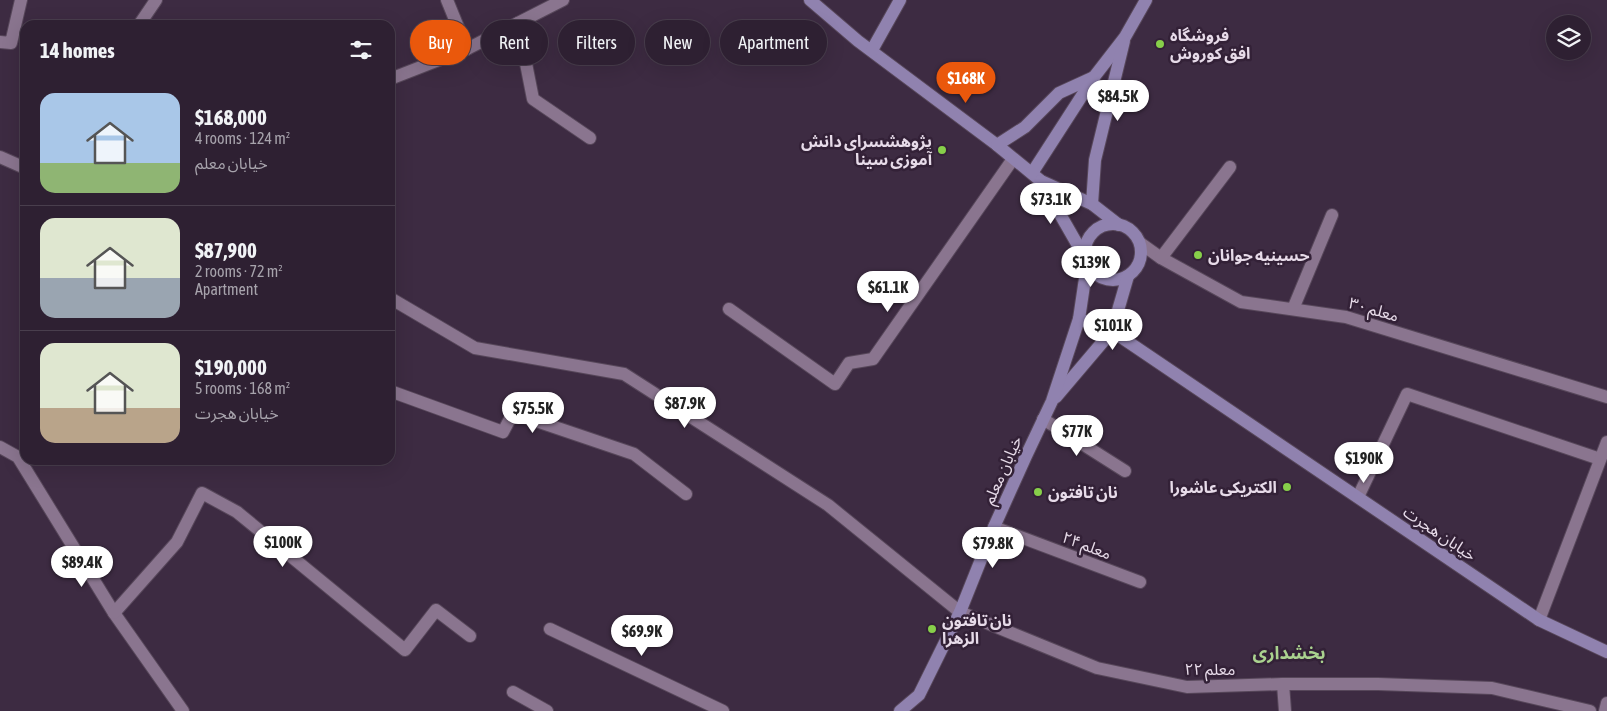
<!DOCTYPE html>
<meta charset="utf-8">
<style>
:root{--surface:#2e2032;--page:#36283a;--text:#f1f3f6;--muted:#a7a3ac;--line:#493e4d;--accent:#ea580c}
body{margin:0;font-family:"Asap Condensed","Noto Sans Arabic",sans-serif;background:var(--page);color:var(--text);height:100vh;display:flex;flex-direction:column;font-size:19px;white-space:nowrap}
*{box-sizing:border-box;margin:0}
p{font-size:16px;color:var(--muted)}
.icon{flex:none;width:28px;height:28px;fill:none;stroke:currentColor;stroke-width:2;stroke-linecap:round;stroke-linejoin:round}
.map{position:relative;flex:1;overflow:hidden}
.panel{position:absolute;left:20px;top:20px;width:375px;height:445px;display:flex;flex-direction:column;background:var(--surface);border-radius:15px;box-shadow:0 5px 20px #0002,0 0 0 1px var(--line)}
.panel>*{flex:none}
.banner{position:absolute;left:410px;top:20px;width:475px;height:45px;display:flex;gap:10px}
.controls{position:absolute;left:1546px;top:15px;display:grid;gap:10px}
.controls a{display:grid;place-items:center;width:45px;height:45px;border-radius:50%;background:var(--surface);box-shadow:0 5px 20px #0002,0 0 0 1px var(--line);font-size:25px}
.price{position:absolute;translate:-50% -42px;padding:0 11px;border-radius:18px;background:#fff;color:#222;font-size:16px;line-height:32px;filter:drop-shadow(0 1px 2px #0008)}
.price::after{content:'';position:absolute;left:50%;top:30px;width:15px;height:11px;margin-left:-8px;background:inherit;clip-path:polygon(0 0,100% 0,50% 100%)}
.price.selected{background:var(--accent);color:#fff}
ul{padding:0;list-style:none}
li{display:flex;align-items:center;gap:15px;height:125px;padding:0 20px}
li+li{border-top:1px solid var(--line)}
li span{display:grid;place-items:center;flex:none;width:140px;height:100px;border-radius:15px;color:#555}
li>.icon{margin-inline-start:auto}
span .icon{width:60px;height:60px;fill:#fffc;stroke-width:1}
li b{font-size:21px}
h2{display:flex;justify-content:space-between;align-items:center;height:60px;padding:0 20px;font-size:21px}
.tag{padding:0 18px;border-radius:22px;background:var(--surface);box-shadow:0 5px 20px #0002,0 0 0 1px var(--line);font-size:18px;line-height:45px}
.tag.selected{background:var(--accent);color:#fff}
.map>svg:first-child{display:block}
</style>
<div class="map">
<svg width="1607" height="711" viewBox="0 0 1607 711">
<rect width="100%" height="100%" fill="#3d2b42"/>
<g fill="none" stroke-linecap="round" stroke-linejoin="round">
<g stroke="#57475a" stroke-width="14">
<g id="lane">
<path d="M0 42 11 43 21 0"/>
<path d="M1140 243 1161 258 1241 302 1346 317 1607 397"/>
<path d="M1161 258 1230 167"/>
<path d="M1293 309 1332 215"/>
<path d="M1358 497 1407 394 1600 459"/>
<path d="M1283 684 1285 711"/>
</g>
</g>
<g stroke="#57475a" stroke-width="14">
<g id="street">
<path d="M447 0 467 49"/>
<path d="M518 23 533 99 590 138"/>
<path d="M139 25 156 0"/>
<path d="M390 79 467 49 563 0"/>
<path d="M0 157 25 168"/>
<path d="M390 298 475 348 624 374 828 505 960 612 1097 668 1187 687 1283 684H1378L1492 688 1590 711"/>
<path d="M729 309 835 384 849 363 873 359 1013 159"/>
<path d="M390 391 503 432 513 413 634 454 686 494"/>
<path d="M1043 419 1125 471"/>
<path d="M0 447 18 457 114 613 183 711"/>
<path d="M994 527 1140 582"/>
<path d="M114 613 177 542 202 493 237 512 405 650 436 610 470 636"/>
<path d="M1539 620 1607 442"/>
<path d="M550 629 723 711"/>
<path d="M513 692 547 711"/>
<path d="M1605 711 1607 703"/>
</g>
</g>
<g stroke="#57475a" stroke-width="14">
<g id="secondary">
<path d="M810 0 858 41 997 145 1041 181 1092 204 1119 225"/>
<path d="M872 50 900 0"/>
<path d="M997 145 1025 127 1059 93 1094 77"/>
<path d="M1032 173 1094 77 1125 37 1146 0"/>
<path d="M1041 181 1084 256"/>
<path d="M1092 204 1095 160 1124 41"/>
<circle cx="1113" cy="252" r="28"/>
<path d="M1079 319 1112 331 1539 620 1607 652"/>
<path d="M1056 397 1112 331 1128 276"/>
<path d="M900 711 919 695 960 612 994 527 1026 456 1052 401 1079 319 1087 265"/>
</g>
</g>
<use href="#lane" stroke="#8a758f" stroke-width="12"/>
<use href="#street" stroke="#8a758f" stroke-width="12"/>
<use href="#secondary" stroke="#9082af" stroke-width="12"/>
</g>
<g fill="#87cf4a" stroke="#332137" stroke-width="2">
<circle cx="1160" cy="44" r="5"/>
<circle cx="942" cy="150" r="5"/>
<circle cx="1198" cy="255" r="5"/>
<circle cx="1287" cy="487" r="5"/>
<circle cx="1038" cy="492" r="5"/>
<circle cx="932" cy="629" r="5"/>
</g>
<g text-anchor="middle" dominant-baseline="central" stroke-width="5" stroke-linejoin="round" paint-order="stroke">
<g font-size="16" font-weight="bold" fill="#e7dbe9" stroke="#332137" text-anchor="start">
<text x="1170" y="35">فروشگاه<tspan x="1170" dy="18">افق کوروش</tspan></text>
<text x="932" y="141" text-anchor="end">پژوهشسرای دانش<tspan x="932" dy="18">آموزی سینا</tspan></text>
<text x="1208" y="255">حسینیه جوانان</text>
<text x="1277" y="487" text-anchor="end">الکتریکی عاشورا</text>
<text x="1048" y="492">نان تافتون</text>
<text x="942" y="620">نان تافتون<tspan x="942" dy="18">الزهرا</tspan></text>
</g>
<g font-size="16" fill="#e7dbe9" stroke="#332137">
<text transform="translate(1374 309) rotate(16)">معلم ۳۰</text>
<text transform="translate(1002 470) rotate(-66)">خیابان معلم</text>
<text transform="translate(1440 533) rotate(34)">خیابان هجرت</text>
<text transform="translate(1087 545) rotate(21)">معلم ۲۴</text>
<text x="1210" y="669">معلم ۲۲</text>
</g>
<g font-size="18" font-weight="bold" fill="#aad28f" stroke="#332137">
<text x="1289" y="652">بخشداری</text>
</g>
</g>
</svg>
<div class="controls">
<a><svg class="icon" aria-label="layers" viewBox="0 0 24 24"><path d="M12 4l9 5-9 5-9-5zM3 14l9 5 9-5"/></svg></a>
</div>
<b class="price selected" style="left:966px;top:104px">$168K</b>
<b class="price" style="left:1118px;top:122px">$84.5K</b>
<b class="price" style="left:1051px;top:225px">$73.1K</b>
<b class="price" style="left:1091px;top:288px">$139K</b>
<b class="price" style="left:888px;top:313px">$61.1K</b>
<b class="price" style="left:1113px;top:351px">$101K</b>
<b class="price" style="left:685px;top:429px">$87.9K</b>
<b class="price" style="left:533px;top:434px">$75.5K</b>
<b class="price" style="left:1077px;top:457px">$77K</b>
<b class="price" style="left:1364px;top:484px">$190K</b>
<b class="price" style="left:283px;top:568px">$100K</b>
<b class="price" style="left:993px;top:569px">$79.8K</b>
<b class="price" style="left:82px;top:588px">$89.4K</b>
<b class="price" style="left:642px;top:657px">$69.9K</b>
<div class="banner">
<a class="tag selected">Buy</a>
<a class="tag">Rent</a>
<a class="tag">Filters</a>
<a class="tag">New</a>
<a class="tag">Apartment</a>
</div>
<section class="panel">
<h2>14 homes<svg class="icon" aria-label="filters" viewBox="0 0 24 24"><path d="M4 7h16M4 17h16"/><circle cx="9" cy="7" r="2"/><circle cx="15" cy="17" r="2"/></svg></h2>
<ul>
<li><span style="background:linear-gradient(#a9c7e8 70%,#8fb573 0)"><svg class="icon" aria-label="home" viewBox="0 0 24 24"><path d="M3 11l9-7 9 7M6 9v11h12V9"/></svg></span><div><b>$168,000</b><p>4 rooms · 124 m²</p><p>خیابان معلم</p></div></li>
<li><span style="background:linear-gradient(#dfe7d0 60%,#9aa5b1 0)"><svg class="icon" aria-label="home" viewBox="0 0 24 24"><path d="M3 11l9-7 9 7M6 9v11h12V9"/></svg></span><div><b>$87,900</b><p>2 rooms · 72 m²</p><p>Apartment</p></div></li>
<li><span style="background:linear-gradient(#dfe7d0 65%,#b9a48a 0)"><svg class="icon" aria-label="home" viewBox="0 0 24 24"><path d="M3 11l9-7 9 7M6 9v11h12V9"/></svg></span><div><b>$190,000</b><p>5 rooms · 168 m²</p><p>خیابان هجرت</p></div></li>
</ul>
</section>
</div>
